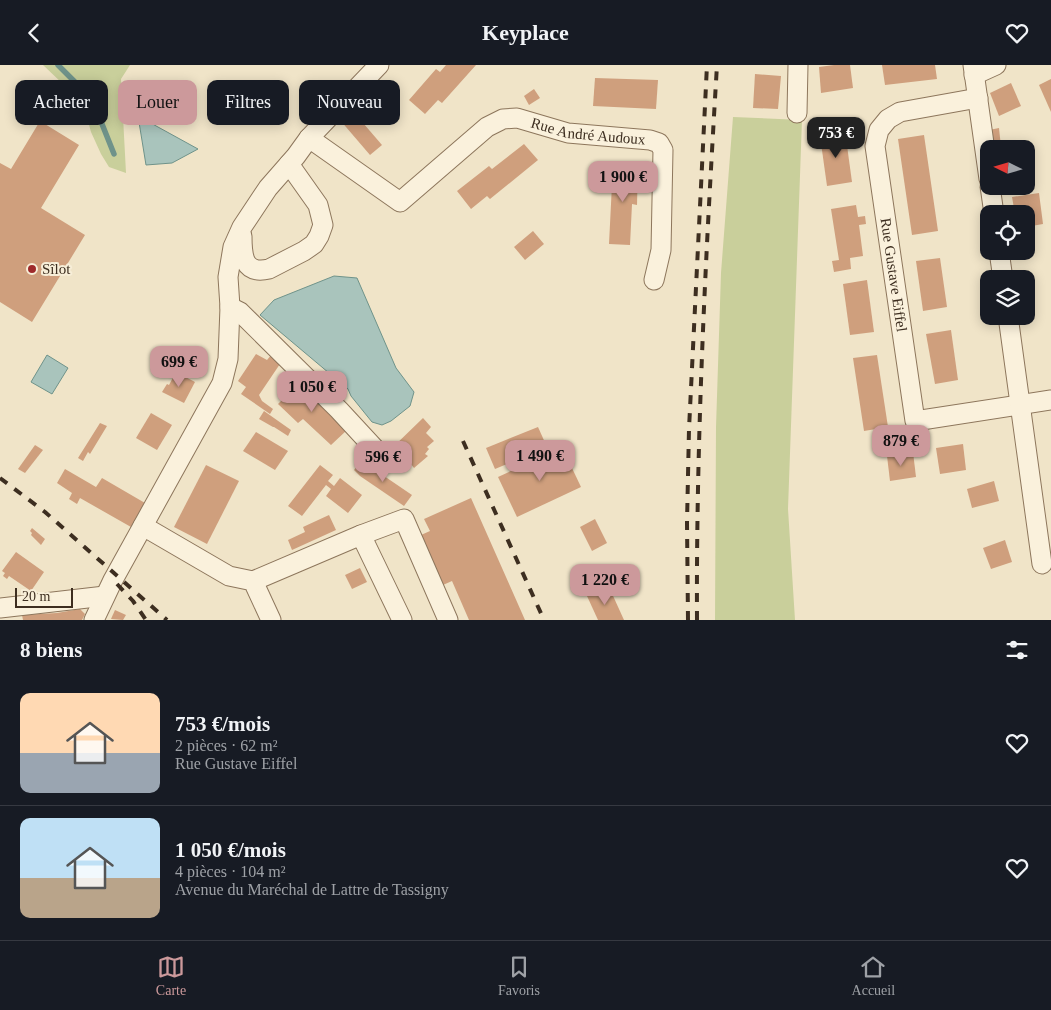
<!DOCTYPE html>
<html lang="fr">
<meta charset="utf-8">
<style>
:root{--surface:#171b24;--page:#242831;--text:#f1f3f6;--muted:#9ea1a6;--line:#363941;--accent:#cc999b}
body{margin:0;font-family:Georgia,serif;background:var(--page);color:var(--text);height:100vh;display:flex;flex-direction:column;font-size:19px;white-space:nowrap}
*{box-sizing:border-box;margin:0}
p{font-size:16px;color:var(--muted)}
.icon{flex:none;width:28px;height:28px;fill:none;stroke:currentColor;stroke-width:2;stroke-linecap:round;stroke-linejoin:round}
.map{position:relative;height:555px;overflow:hidden}
.drawer{display:flex;flex-direction:column;background:var(--surface);flex:1}
.drawer>*{flex:none}
.banner{position:absolute;left:15px;top:15px;width:500px;height:45px;display:flex;gap:10px}
.needle{width:32px;rotate:275deg}
.buttons{position:absolute;left:980px;top:75px;display:grid;gap:10px}
.buttons a{display:grid;place-items:center;width:55px;height:55px;border-radius:10px;background:var(--surface);box-shadow:0 2px 12px #0003;font-size:25px}
.scale{position:absolute;left:15px;bottom:12px;width:58px;box-sizing:border-box;padding-left:5px;border:2px solid #3d2e20;border-top:0;font-size:14px;line-height:18px;white-space:nowrap;color:#3d2e20;-webkit-text-stroke:4px #f7eed8;paint-order:stroke}
.price{position:absolute;translate:-50% -42px;padding:0 11px;border-radius:10px;background:var(--accent);color:#111;font-size:16px;line-height:32px;filter:drop-shadow(0 1px 2px #0008)}
.price::after{content:'';position:absolute;left:50%;top:30px;width:15px;height:11px;margin-left:-8px;background:inherit;clip-path:polygon(0 0,100% 0,50% 100%)}
.price.active{background:#222;color:#fff}
ul{padding:0;list-style:none}
li{display:flex;align-items:center;gap:15px;height:125px;padding:0 20px}
li+li{border-top:1px solid var(--line)}
li span{display:grid;place-items:center;flex:none;width:140px;height:100px;border-radius:10px;color:#555}
li>.icon{margin-inline-start:auto}
span .icon{width:60px;height:60px;fill:#fffc;stroke-width:1}
li b{font-size:21px}
h2{display:flex;justify-content:space-between;align-items:center;height:60px;padding:0 20px;font-size:21px}
.pill{padding:0 18px;border-radius:10px;background:var(--surface);box-shadow:0 2px 12px #0003;font-size:18px;line-height:45px}
.pill.active{background:var(--accent);color:#111}
header{display:flex;justify-content:space-between;align-items:center;height:65px;padding:0 20px;background:var(--surface);font-size:22px;font-weight:700}
.tabs{display:flex;justify-content:space-around;align-items:center;height:70px;border-top:1px solid var(--line);background:var(--surface);font-size:14px;color:var(--muted)}
.tabs a{display:grid;justify-items:center;gap:2px}
.tabs .active{color:var(--accent)}
.map>svg:first-child{display:block}
</style>
<header><svg class="icon" aria-label="back" viewBox="0 0 24 24"><path d="M15 5l-7 7 7 7"/></svg>Keyplace<svg class="icon" aria-label="heart" viewBox="0 0 24 24"><path d="M12 20l-8-8c-3-5 5-10 8-4 3-6 11-1 8 4z"/></svg></header>
<div class="map">
<svg width="1051" height="555" viewBox="0 0 1051 555">
<rect width="100%" height="100%" fill="#f0e4c8"/>
<g fill="#c9cf9b">
<path d="M43 0H130L121 14 126 108 109 102 101 89 91 67 83 38Z"/>
<path d="M733 52 802 55 788 444 795 555H715L716 362 721 208Z"/>
</g>
<g fill="#a9c4bc" stroke="#6f938a">
<path d="M138 51 198 84 172 98 146 100Z"/>
<path d="M334 211 357 213 396 303 414 327 410 341 391 356 382 360 372 357 351 331 348 324 260 250 274 235Z"/>
<path d="M47 290 68 303 52 329 31 317Z"/>
</g>
<g fill="none" stroke-linecap="round" stroke-linejoin="round">
<path stroke="#6f938a" stroke-width="5.5" d="M58 0 92 34 114 89"/>
</g>
<g fill="#cf9f7d">
<path d="M446 0H476L442 38 438 35 425 49 409 35 436 4 440 7Z"/>
<path d="M834 0H850L853 23 821 28 819 2Z"/>
<path d="M882 0H935L937 14 885 20Z"/>
<path d="M755 9 781 11 778 44 753 43Z"/>
<path d="M595 13 658 15 656 44 593 41Z"/>
<path d="M1051 14V47L1039 20Z"/>
<path d="M1011 18 1021 41 999 51 990 28Z"/>
<path d="M534 24 540 33 529 40 524 31Z"/>
<path d="M351 44 382 80 370 90 340 55Z"/>
<path d="M40 56 79 80 41 143 85 170 32 257 0 237V98L11 104Z"/>
<path d="M999 63 1001 82 997 84H991L989 65Z"/>
<path d="M845 66 852 117 827 121 820 71Z"/>
<path d="M924 70 938 166 912 170 898 74Z"/>
<path d="M524 79 538 95 490 134 487 131 471 144 457 126 489 101 492 104Z"/>
<path d="M1032 89 1035 115 1026 116V90Z"/>
<path d="M617 97 638 98 637 140 632 139 630 180 609 179 612 119H616Z"/>
<path d="M1039 128 1043 159 1026 162V149H1015L1012 132Z"/>
<path d="M856 140 858 152 865 151 866 159 859 160 863 191 850 193 851 204 834 207 832 196 839 195 831 144Z"/>
<path d="M533 166 544 179 525 195 514 182Z"/>
<path d="M940 193 947 242 923 246 916 196Z"/>
<path d="M867 215 874 267 850 270 843 219Z"/>
<path d="M951 265 958 315 935 319 926 269Z"/>
<path d="M256 289 267 295 272 289 282 296 259 330 262 336 273 344 270 349 241 329 246 322 238 316Z"/>
<path d="M877 290 888 362 864 366 853 293Z"/>
<path d="M176 307 195 317 184 338 162 327 167 319 169 320Z"/>
<path d="M301 316 347 365 331 380 303 354 298 358 278 339Z"/>
<path d="M264 346 291 365 288 371 274 362H273L259 354Z"/>
<path d="M151 348 172 360 157 385 136 373Z"/>
<path d="M423 353 431 362 426 368 434 376 427 382 429 384 425 389 428 391 414 403 411 399 407 404 389 386Z"/>
<path d="M100 358 107 361 90 389 88 387 83 396 78 393Z"/>
<path d="M538 362 547 382 495 404 486 383Z"/>
<path d="M256 367 288 386 275 405 243 386Z"/>
<path d="M963 379 966 405 940 409 936 383Z"/>
<path d="M35 380 43 385 25 408 18 404Z"/>
<path d="M562 382 581 422 517 452 498 412Z"/>
<path d="M913 387 916 412 890 416 887 391Z"/>
<path d="M362 396 412 430 404 441 360 411 354 405Z"/>
<path d="M206 400 239 416 207 479 174 462Z"/>
<path d="M320 400 333 410 328 416 334 421 340 413 362 430 348 448 326 431 331 424 326 420 302 451 288 441Z"/>
<path d="M65 404 96 422 102 413 145 438 131 462 80 433 77 439 69 434 72 428 57 418Z"/>
<path d="M994 416 999 436 972 443 967 424Z"/>
<path d="M471 433 525 555H469L452 516 443 520 421 470 430 466 424 454Z"/>
<path d="M329 450 336 465 292 485 288 475 305 467 303 462Z"/>
<path d="M595 454 607 478 592 486 580 462Z"/>
<path d="M32 463 45 474 41 480 31 470 32 468 30 466Z"/>
<path d="M1005 475 1012 497 991 504 983 483Z"/>
<path d="M16 487 44 507 31 526 9 511 7 514 3 511 5 508 2 506Z"/>
<path d="M360 503 367 517 352 524 345 510Z"/>
<path d="M609 522 624 555H598L587 531Z"/>
<path d="M80 544 85 549 82 555H23L22 550 57 548Z"/>
<path d="M115 545 126 550 123 555 111 554Z"/>
</g>
<g fill="none" stroke-linecap="round" stroke-linejoin="round">
<g stroke="#8d765c" stroke-width="21">
<g id="minor">
<path d="M973 0 989 114"/>
<path d="M974 10 996 0"/>
<path id="s1" d="M978 33 900 47 888 54 879 65 875 81 915 356 1051 335"/>
<path d="M797 48 798 0"/>
<path id="s2" d="M309 73 400 137 487 62 503 54 517 53 568 68 650 75 659 78 663 85 661 185 654 215"/>
<path d="M990 121 994 149"/>
<path d="M242 171C242 190 243 210 269 204L304 186 314 179 319 171 323 160 318 140 289 99"/>
<path d="M999 186 1003 214"/>
<path d="M230 242 240 247 339 345 376 385"/>
<path d="M1008 251 1042 499"/>
<path d="M143 461 229 511 253 516 271 555"/>
<path d="M361 470 404 454 448 555"/>
<path d="M253 516 361 470 402 555"/>
<path d="M0 543 105 531"/>
<path d="M94 555 113 515 222 318 228 294 230 242 228 212 233 182 242 162 268 123 296 91 309 73 379 0"/>
</g>
</g>
<use href="#minor" stroke="#faf1dc" stroke-width="19"/>
<g stroke="#3d2e20" stroke-width="4" stroke-dasharray="9 9" stroke-linecap="butt">
<path d="M463 376 544 555"/>
<path d="M0 413 45 447 167 555"/>
<path d="M117 519 133 536 146 555"/>
<path d="M688 555 687 458 689 364 707 0"/>
<path d="M697 555C696 370 706 185 717 0"/>
</g>
</g>
<circle fill="#9e2a2b" stroke="#f7eed8" stroke-width="2" cx="32" cy="204" r="5"/>
<g text-anchor="middle" dominant-baseline="central" stroke-width="4" stroke-linejoin="round" paint-order="stroke">
<g font-size="15" fill="#3d2e20" stroke="#f7eed8">
<text stroke="none"><textPath href="#s2" startOffset="331">Rue André Audoux</textPath></text>
<text stroke="none"><textPath href="#s1" startOffset="254">Rue Gustave Eiffel</textPath></text>
</g>
<g font-size="15" fill="#3d2e20" stroke="#f7eed8" text-anchor="start">
<text x="42" y="204">Sîlot</text>
</g>
</g>
</svg>
<div class="buttons">
<a><svg class="needle" viewBox="-14 -14 28 28"><path d="M0-13l5 13h-10z" fill="#e53935"/><path d="M0 13l5-13h-10z" fill="#9ea1a6"/></svg></a>
<a><svg class="icon" aria-label="locate" viewBox="0 0 24 24"><circle cx="12" cy="12" r="6"/><path d="M12 2v4M12 18v4M2 12h4M18 12h4"/></svg></a>
<a><svg class="icon" aria-label="layers" viewBox="0 0 24 24"><path d="M12 4l9 5-9 5-9-5zM3 14l9 5 9-5"/></svg></a>
</div>
<div class="scale">20 m</div>
<b class="price active" style="left:836px;top:94px">753 €</b>
<b class="price" style="left:623px;top:138px">1 900 €</b>
<b class="price" style="left:179px;top:323px">699 €</b>
<b class="price" style="left:312px;top:348px">1 050 €</b>
<b class="price" style="left:901px;top:402px">879 €</b>
<b class="price" style="left:540px;top:417px">1 490 €</b>
<b class="price" style="left:383px;top:418px">596 €</b>
<b class="price" style="left:605px;top:541px">1 220 €</b>
<div class="banner">
<a class="pill">Acheter</a>
<a class="pill active">Louer</a>
<a class="pill">Filtres</a>
<a class="pill">Nouveau</a>
</div>
</div>
<section class="drawer">
<h2>8 biens<svg class="icon" aria-label="filters" viewBox="0 0 24 24"><path d="M4 7h16M4 17h16"/><circle cx="9" cy="7" r="2"/><circle cx="15" cy="17" r="2"/></svg></h2>
<ul>
<li><span style="background:linear-gradient(#ffd9b3 60%,#9aa5b1 0)"><svg class="icon" aria-label="home" viewBox="0 0 24 24"><path d="M3 11l9-7 9 7M6 9v11h12V9"/></svg></span><div><b>753 €/mois</b><p>2 pièces · 62 m²</p><p>Rue Gustave Eiffel</p></div><svg class="icon" aria-label="heart" viewBox="0 0 24 24"><path d="M12 20l-8-8c-3-5 5-10 8-4 3-6 11-1 8 4z"/></svg></li>
<li><span style="background:linear-gradient(#bfe0f5 60%,#b9a48a 0)"><svg class="icon" aria-label="home" viewBox="0 0 24 24"><path d="M3 11l9-7 9 7M6 9v11h12V9"/></svg></span><div><b>1 050 €/mois</b><p>4 pièces · 104 m²</p><p>Avenue du Maréchal de Lattre de Tassigny</p></div><svg class="icon" aria-label="heart" viewBox="0 0 24 24"><path d="M12 20l-8-8c-3-5 5-10 8-4 3-6 11-1 8 4z"/></svg></li>
</ul>
</section>
<nav class="tabs">
<a class="active"><svg class="icon" aria-label="map" viewBox="0 0 24 24"><path d="M3 6l6-2 6 2 6-2v14l-6 2-6-2-6 2zM9 4v14M15 6v14"/></svg>Carte</a>
<a><svg class="icon" aria-label="saved" viewBox="0 0 24 24"><path d="M7 4h10v16l-5-4-5 4z"/></svg>Favoris</a>
<a><svg class="icon" aria-label="home" viewBox="0 0 24 24"><path d="M3 11l9-7 9 7M6 9v11h12V9"/></svg>Accueil</a>
</nav>
